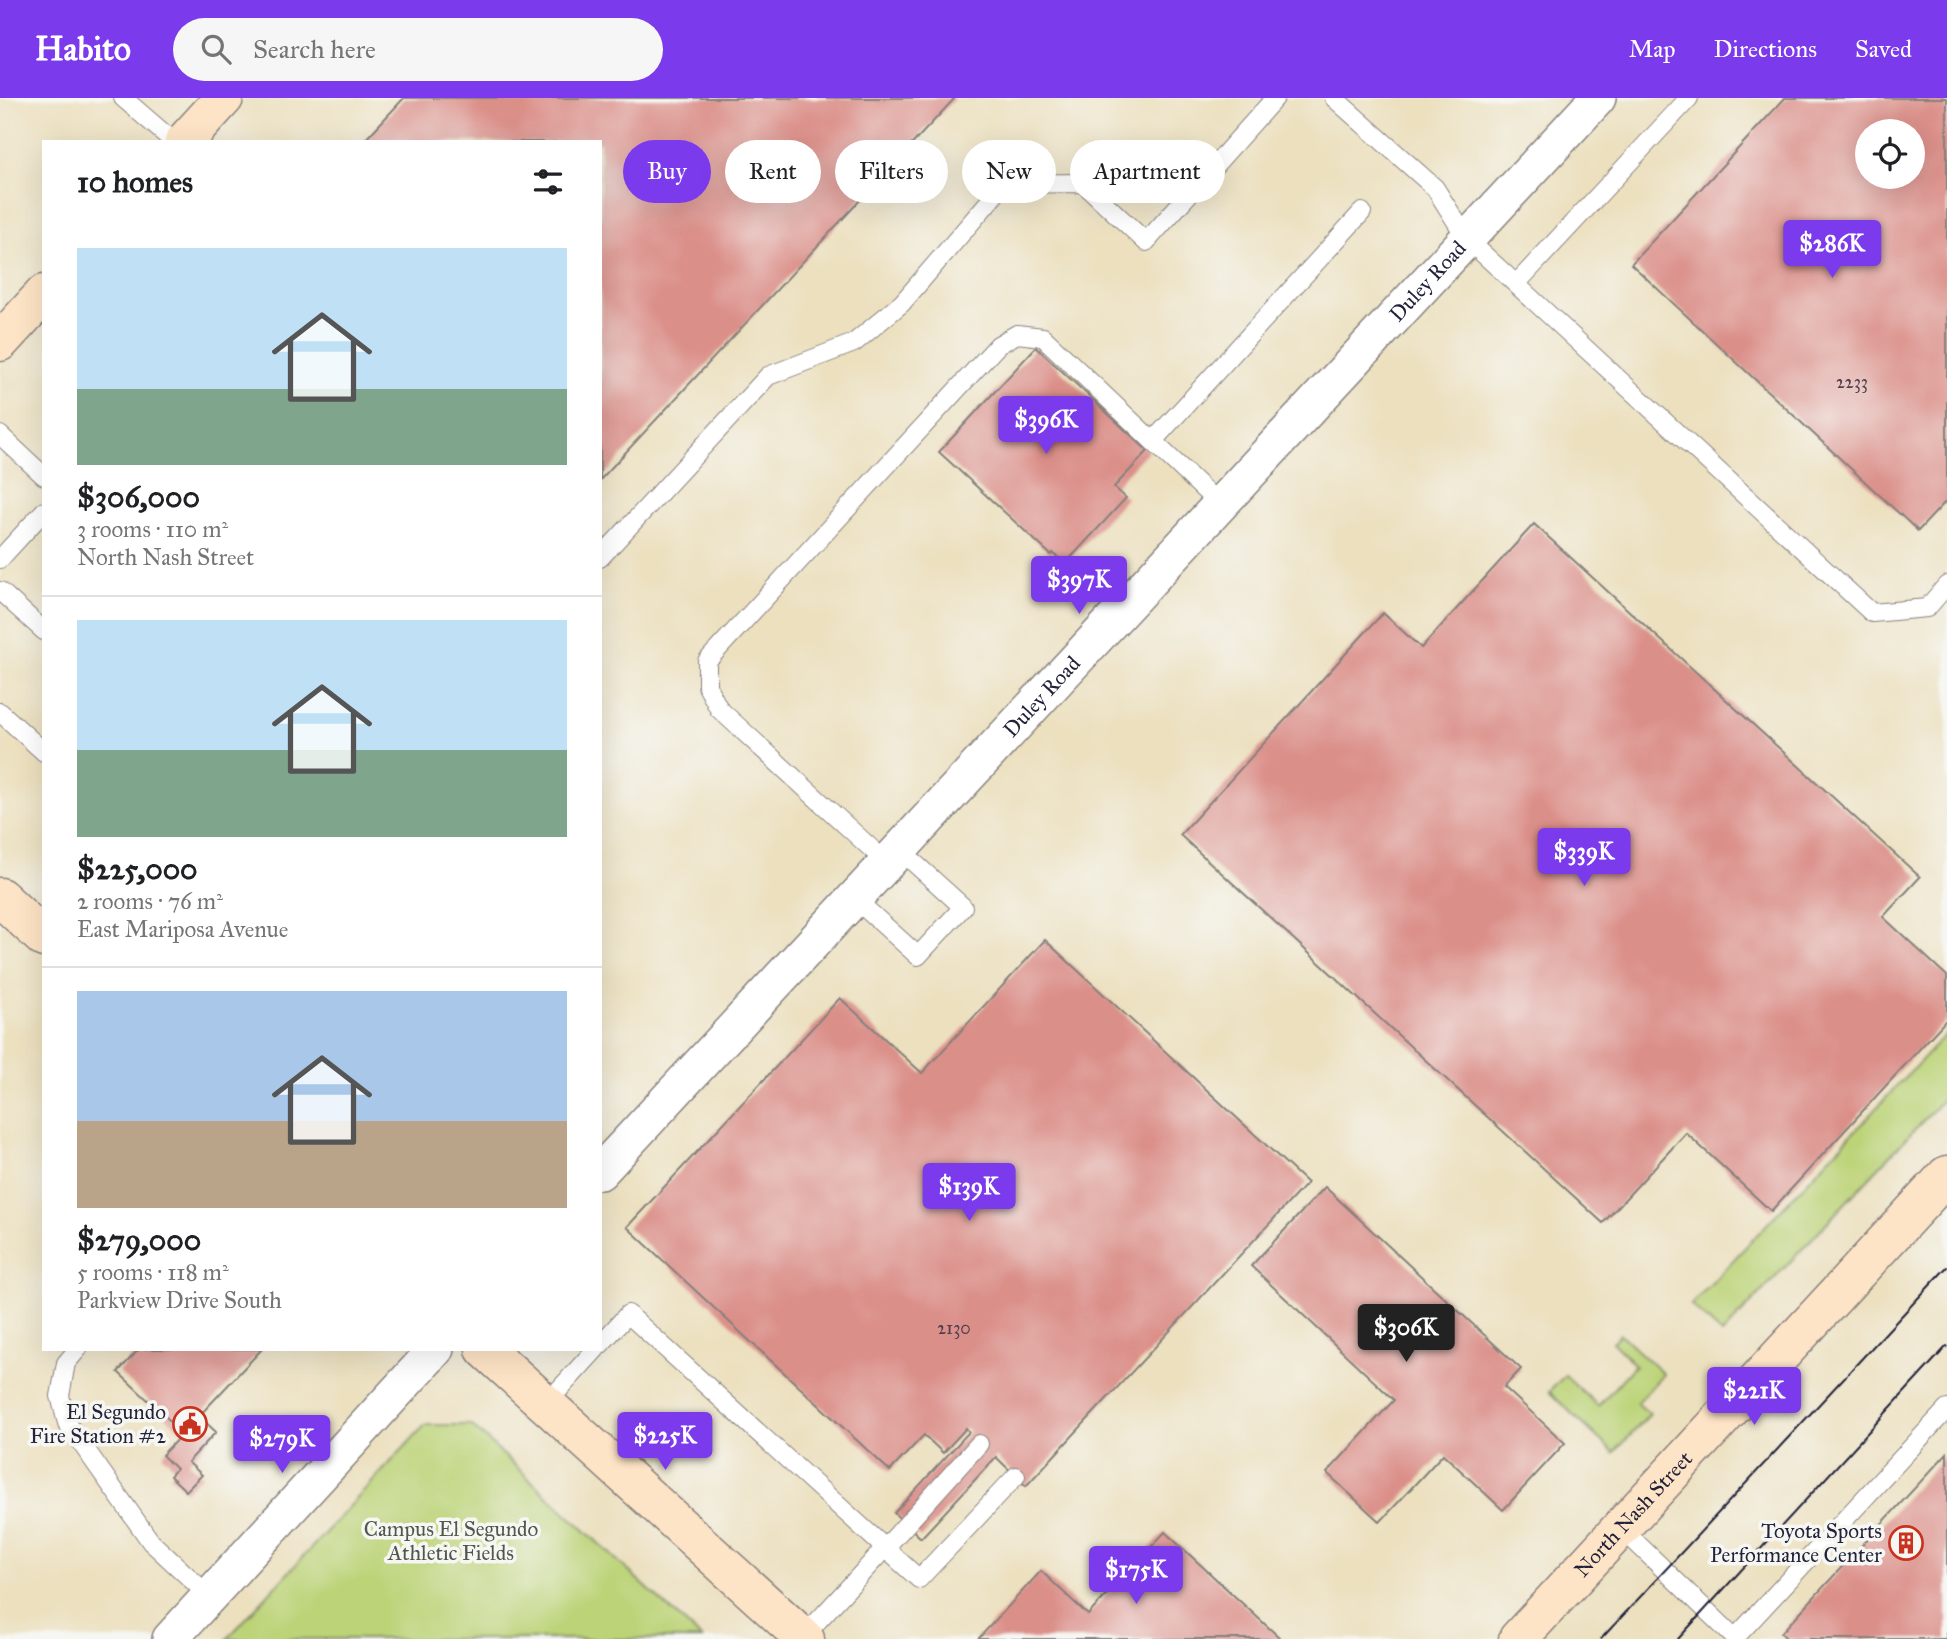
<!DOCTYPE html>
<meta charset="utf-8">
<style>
:root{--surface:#fff;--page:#f6f6f6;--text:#202124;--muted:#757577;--line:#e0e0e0;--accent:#7c3aed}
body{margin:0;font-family:"IM FELL Great Primer",serif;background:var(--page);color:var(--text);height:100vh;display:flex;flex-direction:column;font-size:26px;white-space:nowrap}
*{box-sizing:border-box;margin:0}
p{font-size:23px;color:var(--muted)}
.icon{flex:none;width:38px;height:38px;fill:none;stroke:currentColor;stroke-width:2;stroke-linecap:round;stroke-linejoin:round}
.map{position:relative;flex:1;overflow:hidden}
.details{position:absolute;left:42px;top:42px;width:560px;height:1211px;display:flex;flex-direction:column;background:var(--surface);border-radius:0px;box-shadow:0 7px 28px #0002}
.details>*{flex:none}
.top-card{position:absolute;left:623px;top:42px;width:665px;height:63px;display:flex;gap:14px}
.tools{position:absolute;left:1855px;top:21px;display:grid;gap:14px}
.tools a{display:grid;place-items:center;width:70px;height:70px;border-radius:50%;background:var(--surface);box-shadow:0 7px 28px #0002;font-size:35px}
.price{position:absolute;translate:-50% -60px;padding:0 16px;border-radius:7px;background:var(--accent);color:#fff;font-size:23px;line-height:46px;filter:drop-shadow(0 2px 4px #0008)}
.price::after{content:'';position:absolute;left:50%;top:42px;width:21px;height:16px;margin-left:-10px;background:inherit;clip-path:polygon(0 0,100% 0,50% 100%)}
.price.selected{background:#222;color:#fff}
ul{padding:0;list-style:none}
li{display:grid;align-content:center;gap:14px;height:371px;padding:0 35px}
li+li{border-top:2px solid var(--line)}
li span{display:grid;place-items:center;height:217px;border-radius:0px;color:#555}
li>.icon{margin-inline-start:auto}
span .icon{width:126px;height:126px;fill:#fffc;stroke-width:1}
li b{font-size:30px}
h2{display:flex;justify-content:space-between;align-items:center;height:84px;padding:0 35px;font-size:30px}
.chip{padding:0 24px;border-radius:32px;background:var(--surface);box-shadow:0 7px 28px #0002;font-size:24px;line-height:63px}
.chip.selected{background:var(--accent);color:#fff}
header{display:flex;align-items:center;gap:42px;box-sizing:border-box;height:98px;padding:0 35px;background:var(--accent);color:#fff}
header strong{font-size:33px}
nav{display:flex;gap:38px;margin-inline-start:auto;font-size:24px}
.search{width:490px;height:63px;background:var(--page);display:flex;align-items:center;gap:18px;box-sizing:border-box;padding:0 24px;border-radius:38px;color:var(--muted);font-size:26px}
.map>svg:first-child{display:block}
</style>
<header>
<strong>Habito</strong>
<div class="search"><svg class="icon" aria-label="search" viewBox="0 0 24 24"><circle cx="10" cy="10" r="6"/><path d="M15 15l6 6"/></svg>Search here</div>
<nav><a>Map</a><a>Directions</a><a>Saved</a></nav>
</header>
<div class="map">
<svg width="1947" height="1541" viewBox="0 0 1947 1541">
<rect width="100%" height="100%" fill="#f6f6f2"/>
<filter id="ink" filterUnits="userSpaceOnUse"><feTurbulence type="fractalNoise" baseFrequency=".0143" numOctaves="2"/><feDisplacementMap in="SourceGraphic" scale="14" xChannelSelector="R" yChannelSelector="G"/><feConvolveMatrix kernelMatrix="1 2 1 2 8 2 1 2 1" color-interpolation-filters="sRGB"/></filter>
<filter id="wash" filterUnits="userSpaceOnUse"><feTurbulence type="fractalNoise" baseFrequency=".00686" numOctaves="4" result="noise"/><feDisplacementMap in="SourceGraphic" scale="28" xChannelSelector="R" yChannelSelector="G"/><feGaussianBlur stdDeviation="1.57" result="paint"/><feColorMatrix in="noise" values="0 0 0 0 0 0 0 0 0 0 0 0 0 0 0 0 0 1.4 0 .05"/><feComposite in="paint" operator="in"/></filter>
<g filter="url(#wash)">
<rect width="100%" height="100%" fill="#ece0bf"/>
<g fill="#bcd377" stroke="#6f7a59" stroke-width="2">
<path d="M1947 935V997L1722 1236 1691 1207Z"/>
<path d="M1620 1236 1663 1276 1637 1305 1650 1316 1614 1355 1549 1294 1565 1277 1598 1308 1635 1267 1612 1244Z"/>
<path d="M425 1327H471L702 1541H227Z"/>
</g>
<g id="blocks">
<g fill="#db8f89" fill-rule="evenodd">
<path d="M404 0H955L600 382V44H363Z"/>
<path d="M1785 0H1947V402L1918 433 1631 166ZM1867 33H1913V79H1867Z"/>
<path d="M1036 249 1148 353 1114 389 1126 400 1065 466 1053 455 1051 457 939 354Z"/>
<path d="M1534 426 1920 779 1883 819 1947 878V921L1771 1113 1686 1035 1603 1125 1180 737 1383 515 1421 550Z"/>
<path d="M1045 842 1307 1085 1026 1388 996 1359 921 1440 894 1415 969 1334 966 1330 943 1355 924 1337 890 1373 627 1129 840 900 922 975Z"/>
<path d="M1325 1089 1521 1271 1504 1289 1565 1345 1503 1412 1443 1356 1380 1424 1327 1375 1394 1302 1251 1168Z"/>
<path d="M139 1251H262L199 1318 216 1334 188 1364 202 1377 186 1393 170 1378 176 1371 162 1357 183 1335 118 1274Z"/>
<path d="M1947 1355V1541H1787L1781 1535Z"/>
<path d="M1165 1434 1281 1541H978L1041 1473 1088 1517Z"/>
</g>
</g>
</g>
<g filter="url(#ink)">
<use href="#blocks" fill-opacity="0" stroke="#87817d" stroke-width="2"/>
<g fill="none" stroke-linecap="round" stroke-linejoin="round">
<g stroke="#87817d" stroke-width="20">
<g id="lane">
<path d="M123 0 174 44"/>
<path d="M1334 0 1435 90 1467 141 1872 515 1927 510 1947 487"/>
<path d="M1516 186 1689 0"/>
<path d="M0 337 44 378"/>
<path d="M1153 343 1362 114"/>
<path d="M600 460 768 278 854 245 902 205 1004 86 1083 85 1146 144 1275 0"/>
<path d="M0 461 44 413"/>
<path d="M0 493 44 533"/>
<path d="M0 614 44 654"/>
<path d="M887 765 719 611 707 588V563L998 247 1017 236 1043 239 1220 407"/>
<path d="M854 800 918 858 963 809 900 752"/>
<path d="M600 1247 628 1216 885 1450 803 1539"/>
<path d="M78 1251 66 1265 60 1298 67 1325 151 1444 209 1498"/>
<path d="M546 1306 596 1251"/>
<path d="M979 1346 885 1450 919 1481 1016 1378"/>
<path d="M1621 1430 1735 1540 1947 1311"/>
</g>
</g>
<g stroke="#87817d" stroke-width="38">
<g id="street">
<path id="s1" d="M600 1074 1598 0"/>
<path d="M170 1541 436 1251"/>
</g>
</g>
<g stroke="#87817d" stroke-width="41">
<g id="secondary">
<path d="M184 44 224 0"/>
<path d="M0 244 44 196"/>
<path d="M0 799 44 840"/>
<path d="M485 1251 805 1541"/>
<path id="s2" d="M1518 1541 1947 1077"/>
</g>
</g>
<use href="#lane" stroke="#fff" stroke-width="18"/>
<use href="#street" stroke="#fff" stroke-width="35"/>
<use href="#secondary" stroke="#fee4c6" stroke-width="38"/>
<g stroke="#22223b" stroke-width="2">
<path d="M1601 1541 1947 1169"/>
<path d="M1678 1541 1947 1248"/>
</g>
</g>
</g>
<defs>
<g id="civic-ring" transform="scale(1.75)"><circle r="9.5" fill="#f6f6f2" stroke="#c8321e" stroke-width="1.5"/><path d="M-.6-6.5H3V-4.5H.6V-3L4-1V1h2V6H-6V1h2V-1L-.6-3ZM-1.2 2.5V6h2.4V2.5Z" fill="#c8321e"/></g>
<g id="building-ring" transform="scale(1.75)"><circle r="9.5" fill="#f6f6f2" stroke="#c8321e" stroke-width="1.5"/><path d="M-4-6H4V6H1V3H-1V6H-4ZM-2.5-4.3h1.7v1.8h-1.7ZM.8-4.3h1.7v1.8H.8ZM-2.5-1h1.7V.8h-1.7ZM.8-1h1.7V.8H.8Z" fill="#c8321e"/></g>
</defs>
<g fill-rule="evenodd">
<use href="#civic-ring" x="190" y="1326"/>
<use href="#building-ring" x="1906" y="1445"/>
</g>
<g text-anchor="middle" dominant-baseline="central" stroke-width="7" stroke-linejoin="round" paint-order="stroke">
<g font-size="18" fill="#503d4e">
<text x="1852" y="284">2233</text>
<text x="954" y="1230">2130</text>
</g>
<g font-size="21" fill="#22223b" stroke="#f6f6f2">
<text stroke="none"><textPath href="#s1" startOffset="1216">Duley Road</textPath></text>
<text stroke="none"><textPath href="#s1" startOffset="649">Duley Road</textPath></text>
<text stroke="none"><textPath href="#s2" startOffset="170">North Nash Street</textPath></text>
</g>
<g font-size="21" fill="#22223b" stroke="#f6f6f2" text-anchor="end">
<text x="166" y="1314">El Segundo<tspan x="166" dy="24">Fire Station #2</tspan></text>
<text x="1882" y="1433">Toyota Sports<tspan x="1882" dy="24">Performance Center</tspan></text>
</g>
<g font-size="21" fill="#50574d" stroke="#f6f6f2">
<text x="451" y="1431">Campus El Segundo<tspan x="451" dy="24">Athletic Fields</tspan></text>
</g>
</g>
</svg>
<div class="tools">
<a><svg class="icon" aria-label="locate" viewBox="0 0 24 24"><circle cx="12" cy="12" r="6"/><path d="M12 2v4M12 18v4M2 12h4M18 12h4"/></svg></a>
</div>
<b class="price" style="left:1832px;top:182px">$286K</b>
<b class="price" style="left:1046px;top:358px">$396K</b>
<b class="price" style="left:1079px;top:518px">$397K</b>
<b class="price" style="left:1584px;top:790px">$339K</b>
<b class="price" style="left:969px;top:1125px">$139K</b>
<b class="price selected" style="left:1406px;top:1266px">$306K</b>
<b class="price" style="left:1754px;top:1329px">$221K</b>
<b class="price" style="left:665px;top:1374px">$225K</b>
<b class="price" style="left:282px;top:1377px">$279K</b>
<b class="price" style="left:1136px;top:1508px">$175K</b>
<div class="top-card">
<a class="chip selected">Buy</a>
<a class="chip">Rent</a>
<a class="chip">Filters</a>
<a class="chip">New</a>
<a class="chip">Apartment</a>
</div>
<section class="details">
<h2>10 homes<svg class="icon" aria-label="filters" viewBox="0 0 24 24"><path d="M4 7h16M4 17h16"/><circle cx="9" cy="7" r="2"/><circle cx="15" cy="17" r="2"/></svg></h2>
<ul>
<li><span style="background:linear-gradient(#bfe0f5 65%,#7fa58c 0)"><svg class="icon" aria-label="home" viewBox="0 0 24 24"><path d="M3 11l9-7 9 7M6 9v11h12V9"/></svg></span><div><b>$306,000</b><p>3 rooms · 110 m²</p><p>North Nash Street</p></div></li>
<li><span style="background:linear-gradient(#bfe0f5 60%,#7fa58c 0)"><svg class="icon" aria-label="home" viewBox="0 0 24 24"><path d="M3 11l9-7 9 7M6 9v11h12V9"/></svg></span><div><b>$225,000</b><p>2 rooms · 76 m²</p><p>East Mariposa Avenue</p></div></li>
<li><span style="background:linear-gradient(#a9c7e8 60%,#b9a48a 0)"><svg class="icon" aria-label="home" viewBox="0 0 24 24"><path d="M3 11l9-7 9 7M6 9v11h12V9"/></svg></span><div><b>$279,000</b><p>5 rooms · 118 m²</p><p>Parkview Drive South</p></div></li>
</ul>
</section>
</div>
